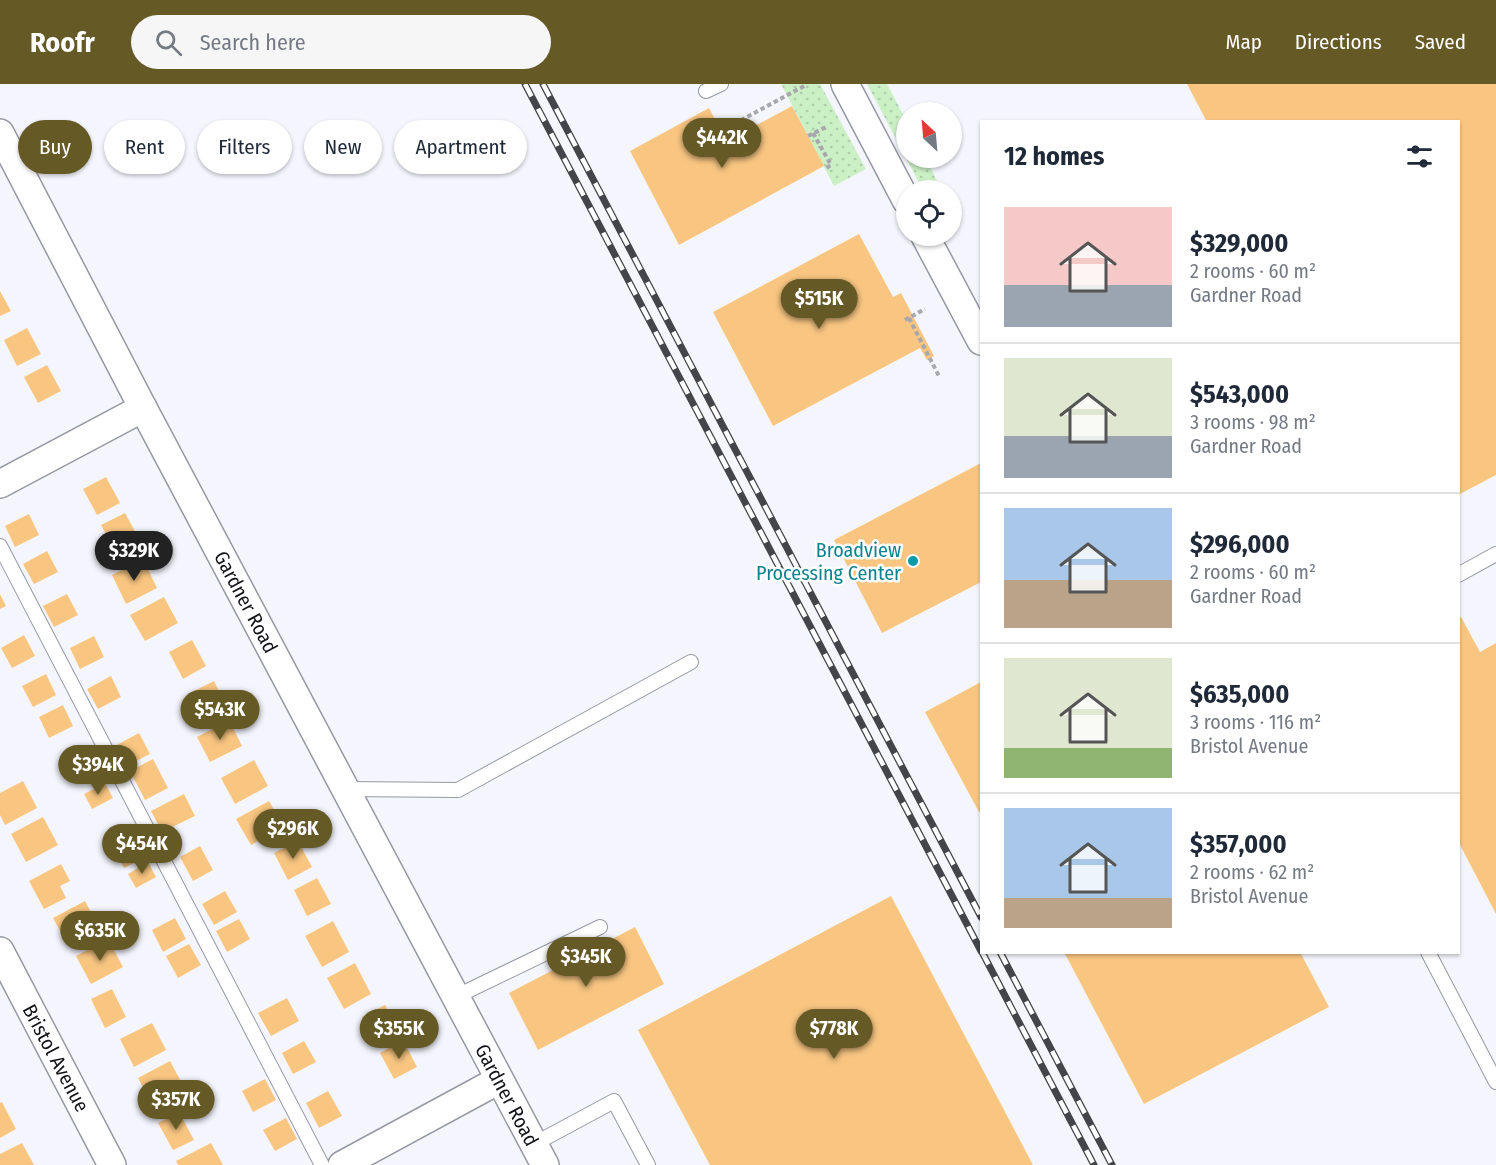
<!DOCTYPE html>
<meta charset="utf-8">
<style>
:root{--surface:#fff;--page:#f6f6f7;--text:#1f2937;--muted:#747a83;--line:#e0e1e3;--accent:#655926}
body{margin:0;font-family:"Fira Sans Condensed",sans-serif;background:var(--page);color:var(--text);height:100vh;display:flex;flex-direction:column;font-size:22px;white-space:nowrap}
*{box-sizing:border-box;margin:0}
p{font-size:20px;color:var(--muted)}
.icon{flex:none;width:33px;height:33px;fill:none;stroke:currentColor;stroke-width:2;stroke-linecap:round;stroke-linejoin:round}
.map{position:relative;flex:1;overflow:hidden}
.side{position:absolute;left:980px;top:36px;width:480px;height:834px;display:flex;flex-direction:column;background:var(--surface);border-radius:0px;box-shadow:0 2px 4px #0004}
.side>*{flex:none}
.banner{position:absolute;left:18px;top:36px;width:570px;height:54px;display:flex;gap:12px}
.needle{width:39px;rotate:334deg}
.tools{position:absolute;left:896px;top:18px;display:grid;gap:12px}
.tools a{display:grid;place-items:center;width:66px;height:66px;border-radius:50%;background:var(--surface);box-shadow:0 2px 4px #0004;font-size:30px}
.price{position:absolute;translate:-50% -51px;padding:0 14px;border-radius:21px;background:var(--accent);color:#fff;font-size:20px;line-height:39px;filter:drop-shadow(0 2px 3px #0008)}
.price::after{content:'';position:absolute;left:50%;top:36px;width:18px;height:14px;margin-left:-9px;background:inherit;clip-path:polygon(0 0,100% 0,50% 100%)}
.price.selected{background:#222;color:#fff}
ul{padding:0;list-style:none}
li{display:flex;align-items:center;gap:18px;height:150px;padding:0 24px}
li+li{border-top:2px solid var(--line)}
li span{display:grid;place-items:center;flex:none;width:168px;height:120px;border-radius:0px;color:#555}
li>.icon{margin-inline-start:auto}
span .icon{width:72px;height:72px;fill:#fffc;stroke-width:1}
li b{font-size:26px}
h2{display:flex;justify-content:space-between;align-items:center;height:72px;padding:0 24px;font-size:26px}
.chip{padding:0 21px;border-radius:27px;background:var(--surface);box-shadow:0 2px 4px #0004;font-size:21px;line-height:54px}
.chip.selected{background:var(--accent);color:#fff}
header{display:flex;align-items:center;gap:36px;box-sizing:border-box;height:84px;padding:0 30px;background:var(--accent);color:#fff}
header strong{font-size:28px}
nav{display:flex;gap:33px;margin-inline-start:auto;font-size:21px}
.search{width:420px;height:54px;background:var(--page);display:flex;align-items:center;gap:15px;box-sizing:border-box;padding:0 21px;border-radius:33px;color:var(--muted);font-size:22px}
.map>svg:first-child{display:block}
</style>
<header>
<strong>Roofr</strong>
<div class="search"><svg class="icon" aria-label="search" viewBox="0 0 24 24"><circle cx="10" cy="10" r="6"/><path d="M15 15l6 6"/></svg>Search here</div>
<nav><a>Map</a><a>Directions</a><a>Saved</a></nav>
</header>
<div class="map">
<svg width="1496" height="1081" viewBox="0 0 1496 1081">
<defs>
<pattern id="park-dots" width="8" height="8" patternUnits="userSpaceOnUse" patternTransform="scale(1.5)"><rect width="8" height="8" fill="#ccf0c6"/><path d="M2 2h.1M6 6h.1" fill="none" stroke="#aecda9" stroke-width="1.8" stroke-linecap="round"/></pattern>
</defs>
<rect width="100%" height="100%" fill="#f5f6fd"/>
<g fill="url(#park-dots)">
<path d="M781 0H820L866 85 834 102Z"/>
<path d="M867 0H887L906 36V74H926L939 101 923 106Z"/>
</g>
<g fill="#f9c682">
<path d="M1187 0H1496V391L1458 411V38H1207Z"/>
<path d="M792 22 824 82 679 161 630 67 709 24 727 57Z"/>
<path d="M859 150 893 213 901 209 934 272 927 276 920 264 773 342 713 228Z"/>
<path d="M0 207 11 227 0 232Z"/>
<path d="M27 244 41 270 17 282 4 256Z"/>
<path d="M47 281 61 307 38 319 24 293Z"/>
<path d="M981 379V498L882 549 834 456Z"/>
<path d="M106 393 120 419 97 431 83 405Z"/>
<path d="M125 429 139 455 115 467 101 441Z"/>
<path d="M29 430 39 451 15 463 5 442Z"/>
<path d="M47 467 58 488 34 500 23 480Z"/>
<path d="M143 475 157 504 126 520 112 491Z"/>
<path d="M0 510 6 522 0 525Z"/>
<path d="M67 510 78 531 54 543 43 522Z"/>
<path d="M164 513 178 539 145 557 130 531Z"/>
<path d="M1461 533 1480 568 1496 559V830L1458 757V535Z"/>
<path d="M24 551 35 572 12 584 1 564Z"/>
<path d="M94 552 104 573 80 585 70 564Z"/>
<path d="M192 556 206 582 183 595 169 568Z"/>
<path d="M46 590 56 611 33 623 22 602Z"/>
<path d="M111 592 121 613 98 625 87 605Z"/>
<path d="M214 597 224 617 198 630 188 610Z"/>
<path d="M981 598V728H979L925 628Z"/>
<path d="M63 621 73 642 49 654 39 633Z"/>
<path d="M229 636 242 662 210 678 197 653Z"/>
<path d="M139 649 150 670 126 682 115 662Z"/>
<path d="M90 667 101 688 76 700 66 680Z"/>
<path d="M153 675 168 704 145 716 130 687Z"/>
<path d="M254 676 268 702 235 720 221 694Z"/>
<path d="M23 697 37 724 5 741 0 731V709Z"/>
<path d="M105 699 113 714 92 725 84 710Z"/>
<path d="M184 710 195 732 162 748 151 727Z"/>
<path d="M269 717 284 743 251 761 236 735Z"/>
<path d="M43 733 58 761 26 778 11 750Z"/>
<path d="M137 754 147 773 124 784 114 766Z"/>
<path d="M298 757 312 783 288 796 274 769Z"/>
<path d="M200 762 213 786 193 797 180 773Z"/>
<path d="M148 778 156 793 136 804 128 790Z"/>
<path d="M61 780 70 797 60 802 66 814 44 825 29 797Z"/>
<path d="M317 794 331 820 307 832 294 806Z"/>
<path d="M225 807 237 828 214 841 202 820Z"/>
<path d="M891 812 1033 1081H710L638 946Z"/>
<path d="M85 817 100 845 68 861 53 834Z"/>
<path d="M175 834 186 855 163 868 152 846Z"/>
<path d="M239 835 250 855 227 868 216 847Z"/>
<path d="M333 837 349 868 322 883 305 852Z"/>
<path d="M635 843 664 900 538 966 509 909Z"/>
<path d="M108 855 123 883 91 900 76 872Z"/>
<path d="M189 860 201 881 178 894 166 872Z"/>
<path d="M1064 868H1300L1329 923 1144 1020Z"/>
<path d="M355 879 371 910 344 925 327 894Z"/>
<path d="M112 905 126 933 105 944 91 915Z"/>
<path d="M287 914 299 937 271 952 258 929Z"/>
<path d="M385 921 399 947 375 960 362 933Z"/>
<path d="M152 939 166 966 134 983 120 955Z"/>
<path d="M403 956 417 983 394 995 380 969Z"/>
<path d="M304 957 316 978 293 990 282 969Z"/>
<path d="M170 977 185 1005 153 1022 138 994Z"/>
<path d="M265 995 276 1016 253 1028 242 1007Z"/>
<path d="M328 1007 342 1032 319 1044 306 1019Z"/>
<path d="M2 1018 16 1045 0 1054V1019Z"/>
<path d="M179 1028 194 1056 173 1066 158 1039Z"/>
<path d="M286 1034 297 1055 275 1067 263 1046Z"/>
<path d="M22 1059 34 1081H0V1070Z"/>
<path d="M211 1059 223 1081H178L176 1077Z"/>
</g>
<g fill="none" stroke-linecap="round" stroke-linejoin="round">
<g stroke="#9698a3" stroke-width="16">
<g id="service">
<path d="M706 7 721 0"/>
<path d="M0 462 322 1081"/>
<path d="M1458 491 1496 470"/>
<path d="M345 705 458 706 691 578"/>
<path d="M1428 868 1496 998"/>
<path d="M455 913 600 843"/>
<path d="M534 1060 614 1017 648 1081"/>
</g>
</g>
<g stroke="#9698a3" stroke-width="30">
<g id="minor">
<path d="M845 0 906 116"/>
<path d="M0 49 143 324 545 1081"/>
<path d="M925 152 981 257"/>
<path d="M0 400 143 324"/>
<path d="M0 867 112 1081"/>
<path d="M342 1081 499 996"/>
</g>
</g>
<g stroke="#a7a8ae" stroke-width="4" stroke-dasharray="4.5 3" stroke-linecap="butt">
<path d="M721 47 806 1"/>
<path d="M813 49 831 81 825 85"/>
<path d="M808 52 828 42"/>
<path d="M909 234 940 294"/>
<path d="M905 236 925 225"/>
</g>
<use href="#service" stroke="#fff" stroke-width="14"/>
<use href="#minor" stroke="#fff" stroke-width="27"/>
<g stroke="#44454a" stroke-width="7">
<g id="rail">
<path d="M525 0 981 867"/>
<path d="M543 0 981 833"/>
<path d="M982 868 1094 1081"/>
<path d="M1000 868 1112 1081"/>
</g>
</g>
<use href="#rail" stroke="#fff" stroke-width="4.5" stroke-dasharray="14" stroke-linecap="butt"/>
</g>
<circle fill="#0f9aa8" stroke="#fff" stroke-width="2" cx="913" cy="477" r="6"/>
<g text-anchor="middle" dominant-baseline="central" stroke-width="5" stroke-linejoin="round" paint-order="stroke">
<g font-size="20" fill="#0d838f" stroke="#fff" text-anchor="end">
<text x="901" y="466">Broadview<tspan x="901" dy="23">Processing Center</tspan></text>
</g>
<g font-size="20" fill="#121317" stroke="#fff">
<text transform="translate(246 518) rotate(62)">Gardner Road</text>
<text transform="translate(56 974) rotate(62)">Bristol Avenue</text>
<text transform="translate(507 1011) rotate(62)">Gardner Road</text>
</g>
</g>
</svg>
<div class="tools">
<a><svg class="needle" viewBox="-14 -14 28 28"><path d="M0-13l5 13h-10z" fill="#e53935"/><path d="M0 13l5-13h-10z" fill="#747a83"/></svg></a>
<a><svg class="icon" aria-label="locate" viewBox="0 0 24 24"><circle cx="12" cy="12" r="6"/><path d="M12 2v4M12 18v4M2 12h4M18 12h4"/></svg></a>
</div>
<b class="price" style="left:722px;top:85px">$442K</b>
<b class="price" style="left:819px;top:246px">$515K</b>
<b class="price selected" style="left:134px;top:498px">$329K</b>
<b class="price" style="left:220px;top:657px">$543K</b>
<b class="price" style="left:98px;top:712px">$394K</b>
<b class="price" style="left:293px;top:776px">$296K</b>
<b class="price" style="left:142px;top:791px">$454K</b>
<b class="price" style="left:100px;top:878px">$635K</b>
<b class="price" style="left:586px;top:904px">$345K</b>
<b class="price" style="left:399px;top:976px">$355K</b>
<b class="price" style="left:834px;top:976px">$778K</b>
<b class="price" style="left:176px;top:1047px">$357K</b>
<div class="banner">
<a class="chip selected">Buy</a>
<a class="chip">Rent</a>
<a class="chip">Filters</a>
<a class="chip">New</a>
<a class="chip">Apartment</a>
</div>
<section class="side">
<h2>12 homes<svg class="icon" aria-label="filters" viewBox="0 0 24 24"><path d="M4 7h16M4 17h16"/><circle cx="9" cy="7" r="2"/><circle cx="15" cy="17" r="2"/></svg></h2>
<ul>
<li><span style="background:linear-gradient(#f6c9c9 65%,#9aa5b1 0)"><svg class="icon" aria-label="home" viewBox="0 0 24 24"><path d="M3 11l9-7 9 7M6 9v11h12V9"/></svg></span><div><b>$329,000</b><p>2 rooms · 60 m²</p><p>Gardner Road</p></div></li>
<li><span style="background:linear-gradient(#dfe7d0 65%,#9aa5b1 0)"><svg class="icon" aria-label="home" viewBox="0 0 24 24"><path d="M3 11l9-7 9 7M6 9v11h12V9"/></svg></span><div><b>$543,000</b><p>3 rooms · 98 m²</p><p>Gardner Road</p></div></li>
<li><span style="background:linear-gradient(#a9c7e8 60%,#b9a48a 0)"><svg class="icon" aria-label="home" viewBox="0 0 24 24"><path d="M3 11l9-7 9 7M6 9v11h12V9"/></svg></span><div><b>$296,000</b><p>2 rooms · 60 m²</p><p>Gardner Road</p></div></li>
<li><span style="background:linear-gradient(#dfe7d0 75%,#8fb573 0)"><svg class="icon" aria-label="home" viewBox="0 0 24 24"><path d="M3 11l9-7 9 7M6 9v11h12V9"/></svg></span><div><b>$635,000</b><p>3 rooms · 116 m²</p><p>Bristol Avenue</p></div></li>
<li><span style="background:linear-gradient(#a9c7e8 75%,#b9a48a 0)"><svg class="icon" aria-label="home" viewBox="0 0 24 24"><path d="M3 11l9-7 9 7M6 9v11h12V9"/></svg></span><div><b>$357,000</b><p>2 rooms · 62 m²</p><p>Bristol Avenue</p></div></li>
</ul>
</section>
</div>
